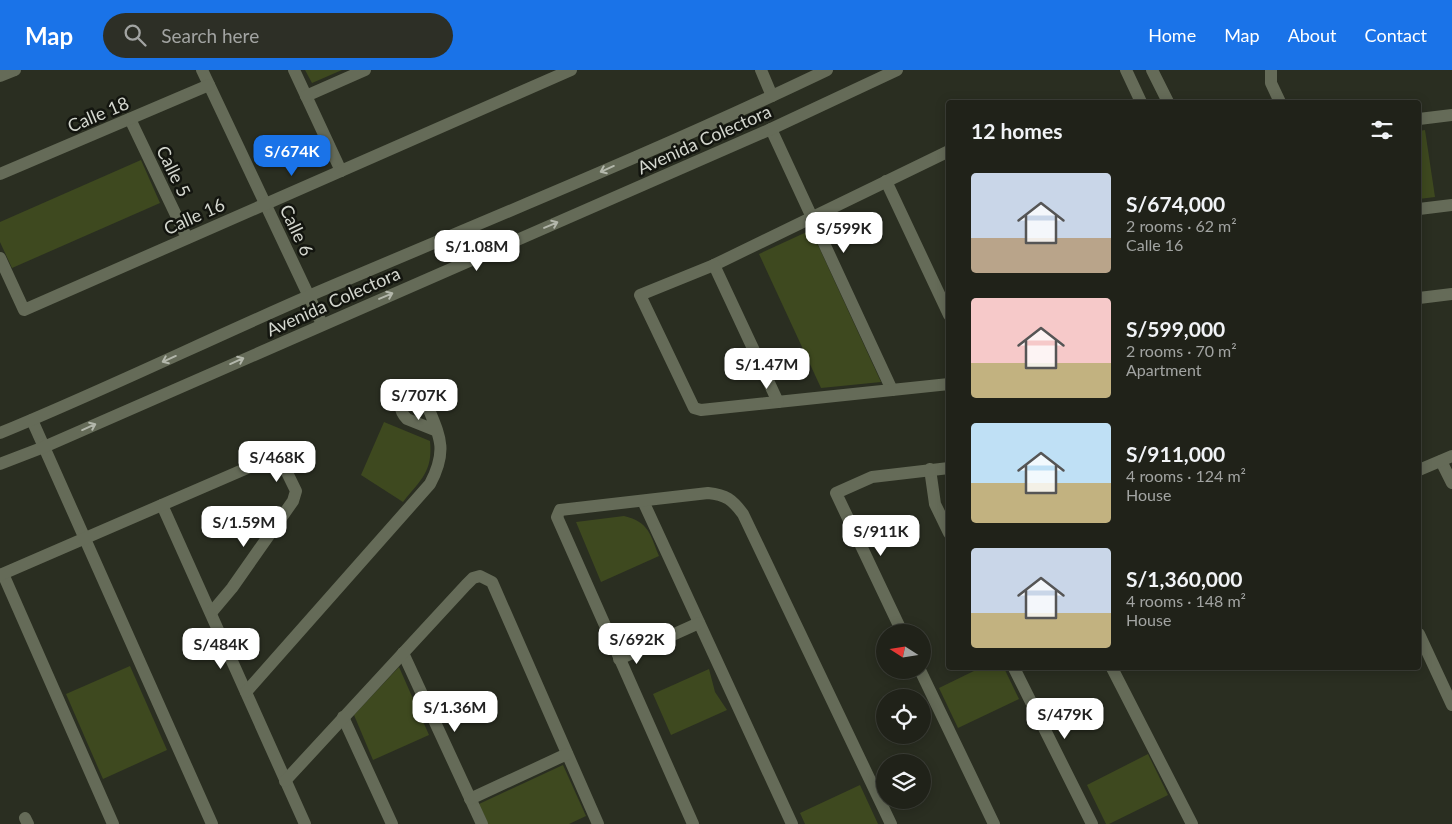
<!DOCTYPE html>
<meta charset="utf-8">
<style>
:root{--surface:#202219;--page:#2d2f26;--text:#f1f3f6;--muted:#a2a4a2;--line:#3d3f38;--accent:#1a73e8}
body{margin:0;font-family:Lato,sans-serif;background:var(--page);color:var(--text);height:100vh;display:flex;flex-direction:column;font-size:19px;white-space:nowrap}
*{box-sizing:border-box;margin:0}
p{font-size:16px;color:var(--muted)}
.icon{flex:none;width:28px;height:28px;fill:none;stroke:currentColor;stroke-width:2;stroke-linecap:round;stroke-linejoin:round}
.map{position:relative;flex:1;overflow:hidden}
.sheet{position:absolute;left:946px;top:30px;width:475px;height:570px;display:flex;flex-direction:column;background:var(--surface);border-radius:5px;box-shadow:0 2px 12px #0003,0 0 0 1px var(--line)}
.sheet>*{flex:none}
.needle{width:32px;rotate:282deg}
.tools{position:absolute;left:876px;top:554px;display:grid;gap:10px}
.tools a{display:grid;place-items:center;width:55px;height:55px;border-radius:50%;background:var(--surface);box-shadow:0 2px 12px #0003,0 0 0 1px var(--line);font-size:25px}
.price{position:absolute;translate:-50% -42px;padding:0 11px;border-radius:10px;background:#fff;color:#222;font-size:16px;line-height:32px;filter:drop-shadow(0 1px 2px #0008)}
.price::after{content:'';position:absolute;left:50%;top:30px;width:15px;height:11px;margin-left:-8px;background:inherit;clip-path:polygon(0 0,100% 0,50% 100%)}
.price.current{background:var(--accent);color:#fff}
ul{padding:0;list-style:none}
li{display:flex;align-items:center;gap:15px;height:125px;padding:0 25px}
li span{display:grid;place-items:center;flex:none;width:140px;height:100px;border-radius:5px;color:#555}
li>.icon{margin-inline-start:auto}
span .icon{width:60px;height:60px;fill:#fffc;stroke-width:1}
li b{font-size:21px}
h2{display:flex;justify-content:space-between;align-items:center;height:60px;padding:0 25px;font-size:21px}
header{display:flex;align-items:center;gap:30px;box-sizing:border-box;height:70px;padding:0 25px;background:var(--accent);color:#fff}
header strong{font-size:24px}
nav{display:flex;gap:28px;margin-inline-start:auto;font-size:18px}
.search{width:350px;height:45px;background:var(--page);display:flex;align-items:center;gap:12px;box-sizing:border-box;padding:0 18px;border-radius:28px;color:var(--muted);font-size:19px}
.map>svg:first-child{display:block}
</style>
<header>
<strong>Map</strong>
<div class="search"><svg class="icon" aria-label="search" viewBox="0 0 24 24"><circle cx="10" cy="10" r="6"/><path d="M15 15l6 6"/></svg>Search here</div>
<nav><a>Home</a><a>Map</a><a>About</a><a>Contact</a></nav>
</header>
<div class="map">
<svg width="1452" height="754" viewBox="0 0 1452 754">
<rect width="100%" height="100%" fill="#2a2e21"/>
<g fill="#3e491f">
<path d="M305 0H342L312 13Z"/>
<path d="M1425 60 1435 127 1419 129V61Z"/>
<path d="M141 90 160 133 12 198 0 172V152Z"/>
<path d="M811 160 881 312 821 318 759 184Z"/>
<path d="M384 352 430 371C433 402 421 409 403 432L361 405Z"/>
<path d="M624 446C649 452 650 464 659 486L601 512 576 452Z"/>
<path d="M130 596 167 680 103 709 66 624Z"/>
<path d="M399 597 429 665 373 690 354 645Z"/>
<path d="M980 598H1004L1019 629 958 658 939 618Z"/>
<path d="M709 599 715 622 727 640 671 665 653 624Z"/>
<path d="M1148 684 1168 725 1109 754H1106L1087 715Z"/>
<path d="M563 695 586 746 569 754H488L479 734Z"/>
<path d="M860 715 878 754H805L800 743Z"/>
</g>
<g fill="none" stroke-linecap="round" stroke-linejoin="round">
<g stroke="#656b58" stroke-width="12">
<path d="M202 0 322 254"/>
<path d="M294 0 341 101"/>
<path d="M761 0 772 26"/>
<path d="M1126 0 1141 32"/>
<path d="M1152 0 1168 32"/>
<path d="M1271 0V13L1280 32"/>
<path d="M0 6 15 0"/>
<path d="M306 26 365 0"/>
<path d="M130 49 187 168"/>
<path d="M1419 49 1452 45"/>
<path d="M771 59 892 320"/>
<path d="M949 81 714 195 640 225 694 338 701 340 949 314"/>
<path d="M0 104 209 15"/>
<path d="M886 111 949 245"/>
<path d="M1419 139 1452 135"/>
<path d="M0 188 24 240 571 0"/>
<path d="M714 195 778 332"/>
<path d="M1419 228 1452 224"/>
<path d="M32 350 212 754"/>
<path d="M0 363C105 320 207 270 311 225 484 151 658 81 827 0"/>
<path d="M1441 391 1452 413"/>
<path d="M0 394 44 377 771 59 897 0"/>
<path d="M930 399 935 434 949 463"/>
<path d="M1419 400 1452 386"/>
<path d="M643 431 792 754"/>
<path d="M162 435 305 754"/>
<path d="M3 504 113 754"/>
<path d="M0 505 275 386H279L296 421 293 431 232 518 211 543"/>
<path d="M902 562 836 423 872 407 949 398"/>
<path d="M1419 564 1452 635"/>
<path d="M403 583 482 754"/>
<path d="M619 589 699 553"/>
<path d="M1014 598 1092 754"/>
<path d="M1112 598 1192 754"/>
<path d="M920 600 994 754"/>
<path d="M246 622 430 414C449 378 439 365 425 330L423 327 414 324 403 329C399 337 401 343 407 349L437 361"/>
<path d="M343 647 392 754"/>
<path d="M285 711 466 515 473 508 480 506 492 512 598 754"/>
<path d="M470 729 567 684"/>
<path d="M25 748 28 754"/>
<path d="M693 754 557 447 560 440 708 423C726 425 732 429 743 444L891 754"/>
</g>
</g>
<defs><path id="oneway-shaft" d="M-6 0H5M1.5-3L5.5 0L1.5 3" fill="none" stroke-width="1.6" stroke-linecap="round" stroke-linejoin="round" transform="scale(1.25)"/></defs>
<g stroke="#b3b7ab">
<use href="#oneway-shaft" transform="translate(607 99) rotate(156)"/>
<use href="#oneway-shaft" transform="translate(551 155) rotate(-23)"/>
<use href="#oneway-shaft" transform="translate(386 226) rotate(-23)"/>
<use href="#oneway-shaft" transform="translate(169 289) rotate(156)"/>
<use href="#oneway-shaft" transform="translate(237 291) rotate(-24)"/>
<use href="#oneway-shaft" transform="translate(89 357) rotate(-24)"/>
</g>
<g text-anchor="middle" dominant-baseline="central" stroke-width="5" stroke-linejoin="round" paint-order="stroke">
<g font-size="18" fill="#d4d7cf" stroke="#13150f">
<text transform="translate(98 44) rotate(-23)">Calle 18</text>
<text transform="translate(704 69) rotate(-24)">Avenida Colectora</text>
<text transform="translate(174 101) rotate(64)">Calle 5</text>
<text transform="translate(194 146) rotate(-24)">Calle 16</text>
<text transform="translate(297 160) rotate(65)">Calle 6</text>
<text transform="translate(333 231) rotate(-24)">Avenida Colectora</text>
</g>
</g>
</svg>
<div class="tools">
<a><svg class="needle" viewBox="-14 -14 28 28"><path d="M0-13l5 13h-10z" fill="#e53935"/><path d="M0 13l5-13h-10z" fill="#a2a4a2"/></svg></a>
<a><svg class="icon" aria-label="locate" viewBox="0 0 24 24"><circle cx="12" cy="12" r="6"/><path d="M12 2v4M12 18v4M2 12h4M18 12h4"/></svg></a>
<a><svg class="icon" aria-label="layers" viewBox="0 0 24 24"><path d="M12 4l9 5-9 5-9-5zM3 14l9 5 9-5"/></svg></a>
</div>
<b class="price current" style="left:292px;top:107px">S/674K</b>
<b class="price" style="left:844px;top:184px">S/599K</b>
<b class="price" style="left:477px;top:202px">S/1.08M</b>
<b class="price" style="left:767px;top:320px">S/1.47M</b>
<b class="price" style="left:419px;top:351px">S/707K</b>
<b class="price" style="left:277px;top:413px">S/468K</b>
<b class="price" style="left:244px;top:478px">S/1.59M</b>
<b class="price" style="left:881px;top:487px">S/911K</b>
<b class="price" style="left:637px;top:595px">S/692K</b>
<b class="price" style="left:221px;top:600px">S/484K</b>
<b class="price" style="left:455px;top:663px">S/1.36M</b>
<b class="price" style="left:1065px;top:670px">S/479K</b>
<section class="sheet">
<h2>12 homes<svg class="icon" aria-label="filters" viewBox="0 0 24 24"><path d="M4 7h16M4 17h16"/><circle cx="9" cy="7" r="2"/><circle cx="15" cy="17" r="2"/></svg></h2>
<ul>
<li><span style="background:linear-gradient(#c9d6e8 65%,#b9a48a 0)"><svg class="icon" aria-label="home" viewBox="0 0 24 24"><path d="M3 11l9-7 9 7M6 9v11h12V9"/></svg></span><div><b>S/674,000</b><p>2 rooms · 62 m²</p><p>Calle 16</p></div></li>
<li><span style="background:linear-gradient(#f6c9c9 65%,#c2b280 0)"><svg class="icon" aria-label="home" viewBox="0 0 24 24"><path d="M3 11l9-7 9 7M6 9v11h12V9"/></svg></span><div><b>S/599,000</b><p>2 rooms · 70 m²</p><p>Apartment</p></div></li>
<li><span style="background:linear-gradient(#bfe0f5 60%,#c2b280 0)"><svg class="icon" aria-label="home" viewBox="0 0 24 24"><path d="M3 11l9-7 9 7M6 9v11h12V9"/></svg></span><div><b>S/911,000</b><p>4 rooms · 124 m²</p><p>House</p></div></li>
<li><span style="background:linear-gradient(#c9d6e8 65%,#c2b280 0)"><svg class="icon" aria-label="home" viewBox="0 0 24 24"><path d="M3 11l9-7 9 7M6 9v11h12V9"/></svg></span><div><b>S/1,360,000</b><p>4 rooms · 148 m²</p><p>House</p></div></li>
</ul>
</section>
</div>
